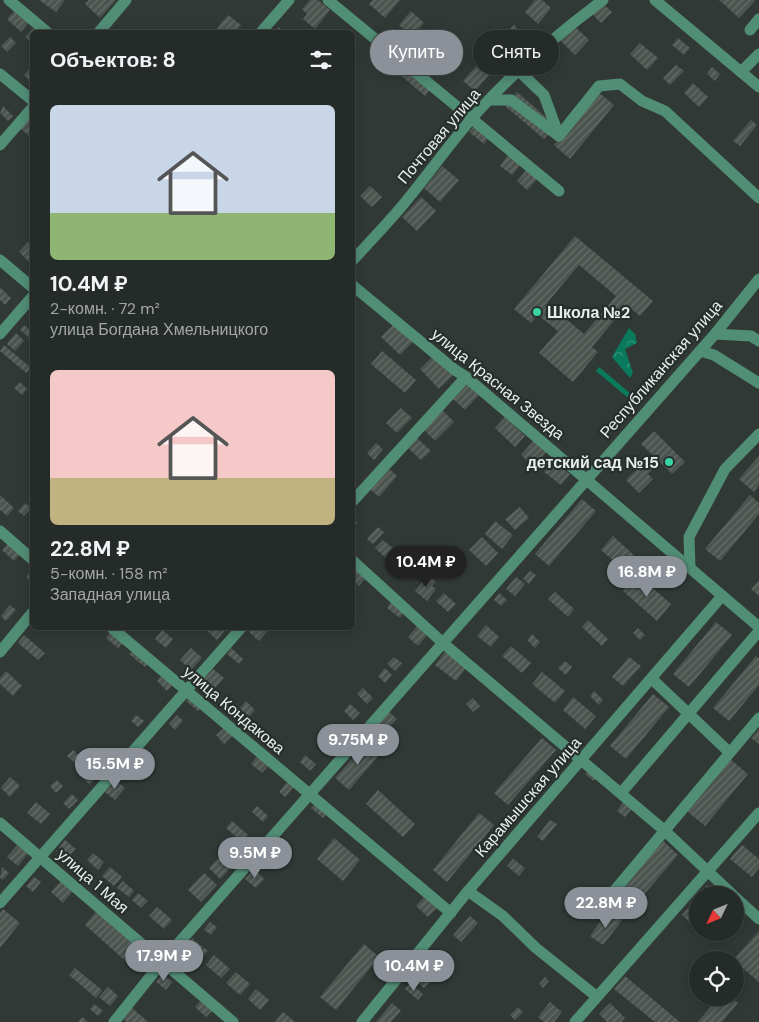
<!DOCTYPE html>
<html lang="ru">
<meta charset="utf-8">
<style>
:root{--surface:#252b28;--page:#2d3330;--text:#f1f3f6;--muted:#a3a7a8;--line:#424745;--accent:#8c9099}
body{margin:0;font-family:"DM Sans",sans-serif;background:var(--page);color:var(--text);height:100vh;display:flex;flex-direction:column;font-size:19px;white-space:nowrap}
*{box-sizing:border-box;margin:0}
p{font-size:16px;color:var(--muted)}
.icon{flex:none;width:28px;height:28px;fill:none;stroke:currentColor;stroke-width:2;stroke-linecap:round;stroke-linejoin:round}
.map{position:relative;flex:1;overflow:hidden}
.sheet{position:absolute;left:30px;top:30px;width:325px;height:600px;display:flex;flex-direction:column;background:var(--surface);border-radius:8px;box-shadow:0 2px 12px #0003,0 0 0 1px var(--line)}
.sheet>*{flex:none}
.hud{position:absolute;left:370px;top:30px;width:314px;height:45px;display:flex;gap:10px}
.needle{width:32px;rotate:227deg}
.tools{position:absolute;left:689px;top:886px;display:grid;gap:10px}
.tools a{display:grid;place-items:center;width:55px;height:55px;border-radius:50%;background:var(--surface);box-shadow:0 2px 12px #0003,0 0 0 1px var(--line);font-size:25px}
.price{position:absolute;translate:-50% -42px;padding:0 11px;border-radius:18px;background:var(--accent);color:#fff;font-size:16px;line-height:32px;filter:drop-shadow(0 1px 2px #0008)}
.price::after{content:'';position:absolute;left:50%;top:30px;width:15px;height:11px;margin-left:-8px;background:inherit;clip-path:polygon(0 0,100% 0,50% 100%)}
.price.selected{background:#222;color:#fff}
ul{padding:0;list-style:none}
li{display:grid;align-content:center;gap:10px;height:265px;padding:0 20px}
li span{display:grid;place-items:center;height:155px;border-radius:8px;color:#555}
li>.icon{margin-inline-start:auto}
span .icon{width:90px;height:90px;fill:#fffc;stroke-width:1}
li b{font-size:21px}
h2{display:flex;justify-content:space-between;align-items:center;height:60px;padding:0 20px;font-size:21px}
.chip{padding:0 18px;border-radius:22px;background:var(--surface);box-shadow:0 2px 12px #0003,0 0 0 1px var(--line);font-size:18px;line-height:45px}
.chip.selected{background:var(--accent);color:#fff}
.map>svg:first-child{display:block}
</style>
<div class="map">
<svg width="759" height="1022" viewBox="0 0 759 1022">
<defs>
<pattern id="forest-crowns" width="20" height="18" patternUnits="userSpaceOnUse" patternTransform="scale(1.25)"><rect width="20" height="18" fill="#097b5c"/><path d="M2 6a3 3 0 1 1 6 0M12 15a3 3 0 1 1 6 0" fill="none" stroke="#39947b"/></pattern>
<pattern id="building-hatch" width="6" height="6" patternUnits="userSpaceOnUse" patternTransform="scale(1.25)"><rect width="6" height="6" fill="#4c5450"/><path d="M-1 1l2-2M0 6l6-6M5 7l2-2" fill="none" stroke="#666d69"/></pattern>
</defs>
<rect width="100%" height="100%" fill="#313936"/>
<g fill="url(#forest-crowns)">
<path d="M629 328 635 334 637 343 625 349 633 373 630 378 612 357Z"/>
<path d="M599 367 631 394 627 397 596 371Z"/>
</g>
<g fill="url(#building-hatch)" fill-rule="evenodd">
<path d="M39 0H65L56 12Z"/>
<path d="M89 0H116L100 18 85 4Z"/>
<path d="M310 0H318L330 10 315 29 303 19 307 14 302 9Z"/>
<path d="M373 0H400L385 18 369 4Z"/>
<path d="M535 0H542L551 8 538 24 525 12Z"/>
<path d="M599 0 612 12 601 23 589 11Z"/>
<path d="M719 0H753L755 1 739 18Z"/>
<path d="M16 9 30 21 21 32 7 19Z"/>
<path d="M411 11 424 23 412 37 399 25Z"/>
<path d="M228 15 241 25 236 32H223L217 28Z"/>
<path d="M572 24 589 40 575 55 558 38Z"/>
<path d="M514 25 525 37 510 52 499 40Z"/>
<path d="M278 27 285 32H274Z"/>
<path d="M33 28 38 32H32L31 42 25 37Z"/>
<path d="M436 36 453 49 441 63 425 50Z"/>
<path d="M10 37 16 43 7 52 1 46Z"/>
<path d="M678 38 690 48 684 55 672 45Z"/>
<path d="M640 43 658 58 647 70 630 54Z"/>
<path d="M493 44 506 54 492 72 479 62Z"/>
<path d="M398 56 433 86 425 96 390 66Z"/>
<path d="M477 65 489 75 475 91 463 81Z"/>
<path d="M676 65 684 71 670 85 663 78Z"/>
<path d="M32 66V83L24 75Z"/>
<path d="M712 67 720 74 715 81 707 74Z"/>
<path d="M693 83 708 97 699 107 684 93Z"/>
<path d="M517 92 556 126 544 139 505 106Z"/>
<path d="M598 92 614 105 570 159 554 145Z"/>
<path d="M3 106 13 116 8 121 0 113Z"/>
<path d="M31 117 32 135 30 137 20 128Z"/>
<path d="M751 120 757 125 740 146 733 141Z"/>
<path d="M475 125 490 136 484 144 469 132Z"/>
<path d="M510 152 523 162 512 175 500 166Z"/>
<path d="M442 166 459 180 440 202 424 188Z"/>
<path d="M529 167 540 176 527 190 517 181Z"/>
<path d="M370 186 382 197 372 207 360 196Z"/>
<path d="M421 197 436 211 417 231 402 217Z"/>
<path d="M575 236 653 301 640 316 627 305 592 347 598 352 573 382 539 353 558 331 538 315 531 323 514 309ZM579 265 616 296 584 334 547 303Z"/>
<path d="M28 242 32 246V265L19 252Z"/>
<path d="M0 287 11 298 5 305 0 300Z"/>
<path d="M395 323 414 341 400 355 381 337Z"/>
<path d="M24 325 32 332V340L20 330Z"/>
<path d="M16 333 24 341 15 351 7 344Z"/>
<path d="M4 345 31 368 26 373 0 351Z"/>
<path d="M382 351 416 380 405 393 371 364Z"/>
<path d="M434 355 453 375 439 389 420 369Z"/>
<path d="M20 382 27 389 22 395 14 388Z"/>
<path d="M465 383 479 395 465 410 452 398Z"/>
<path d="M401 408 412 418 397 433 386 423Z"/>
<path d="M443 411 454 422 435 441 424 430Z"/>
<path d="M505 417 525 436 515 447 495 428Z"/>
<path d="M654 431 685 462 672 474 660 462 648 474 653 479 639 493 626 480 640 466 644 470 656 458 641 444Z"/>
<path d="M417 438 431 451 421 460 408 448Z"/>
<path d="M535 439 548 450 533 466 521 455Z"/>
<path d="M376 443 383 449 374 460 367 453Z"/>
<path d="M759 456V485L754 492 739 479Z"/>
<path d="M553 461 570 474 561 485 544 472Z"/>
<path d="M388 468 397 476 379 497 370 489Z"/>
<path d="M0 495 14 508 7 516 0 510Z"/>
<path d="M750 495 759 503V514L720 561 705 549Z"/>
<path d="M582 499 596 511 549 566 535 554Z"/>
<path d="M25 503 31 508 24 516 18 511Z"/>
<path d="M520 507 529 518 515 530 505 519Z"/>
<path d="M352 518 358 523 352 528Z"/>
<path d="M495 521 513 535 502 549 485 534Z"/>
<path d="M378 527 384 532 373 544 367 539Z"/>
<path d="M613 536 636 557 624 570 601 550Z"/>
<path d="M482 537 498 553 486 566 469 550Z"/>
<path d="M383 540 396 551 388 560 375 548Z"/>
<path d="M10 541 23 551 14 561 2 550Z"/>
<path d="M403 558 416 570 409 579 395 567Z"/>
<path d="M356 565 368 575 359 586 352 580V570Z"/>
<path d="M32 569V583L26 577Z"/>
<path d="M530 571 536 575 529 584 523 579Z"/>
<path d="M428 575 436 582 432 586 436 589 427 601 415 591Z"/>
<path d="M638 575 671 604 657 621 623 591Z"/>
<path d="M516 577 525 584 515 596 506 589Z"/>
<path d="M759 580V596L751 589Z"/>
<path d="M555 592 574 609 568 617 548 599Z"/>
<path d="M444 593 456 604 448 612 436 601Z"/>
<path d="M499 593 507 600 501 606 494 600Z"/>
<path d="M393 599 406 609 400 618 387 608Z"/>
<path d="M10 605 16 610 6 621 1 616Z"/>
<path d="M588 620 608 639 602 646 582 627Z"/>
<path d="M716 622 732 635 689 687 673 674Z"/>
<path d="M418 625 428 634 418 646 408 637Z"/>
<path d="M486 625 499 637 491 647 477 636Z"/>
<path d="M114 628 126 638 118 648 106 638Z"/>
<path d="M209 628H227L217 640 206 630Z"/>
<path d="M247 628H270L259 641 246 629Z"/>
<path d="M638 628 645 635 640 640 633 633Z"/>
<path d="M162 630 173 639 166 648 155 639Z"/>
<path d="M532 634 540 642 535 648 527 640Z"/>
<path d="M24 635 45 653 38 660 18 643Z"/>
<path d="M511 646 531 663 522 673 502 656Z"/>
<path d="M136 647 151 660 145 667 129 654Z"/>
<path d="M191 648 202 658 191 670 180 660Z"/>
<path d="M231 648 243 659 239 664 227 654Z"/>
<path d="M447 649 468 665 456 681 435 665Z"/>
<path d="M756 656 759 658V685L729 721 713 708Z"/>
<path d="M394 657 402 663 395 671 387 664Z"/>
<path d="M629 657 641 666 623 686 612 677Z"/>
<path d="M565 661 572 667 566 675 558 668Z"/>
<path d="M385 668 392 675 385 683 378 676Z"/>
<path d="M213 669 224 678 214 689 203 680Z"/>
<path d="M6 671 22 686 13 696 0 684V678Z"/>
<path d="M165 671 176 681 167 691 157 681Z"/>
<path d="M542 672 565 691 555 703 532 684Z"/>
<path d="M363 688 373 698 367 704 357 694Z"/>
<path d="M594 691 603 700 599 705 590 696Z"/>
<path d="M191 694 204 705 198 711 186 701Z"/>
<path d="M653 694 669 707 626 759 610 746Z"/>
<path d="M573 697 596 716 585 729 563 710Z"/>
<path d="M473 698 480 706 473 712 466 704Z"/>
<path d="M246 701 255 710 248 718 239 709Z"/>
<path d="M350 704 360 713 353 720 344 711Z"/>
<path d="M389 712 397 719 382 735 374 728Z"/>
<path d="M136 715 144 721 138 727 131 721Z"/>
<path d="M177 715 183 721 175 730 169 724Z"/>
<path d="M327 726 340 738 333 745 320 733Z"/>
<path d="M225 727 233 735 224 744 216 735Z"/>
<path d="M759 729V744L751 738Z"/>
<path d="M542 738 556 750 508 805 494 793Z"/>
<path d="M368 741 381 753 349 790 335 778Z"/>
<path d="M73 750 83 759 77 765 67 756Z"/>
<path d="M141 750 153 760 139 776 127 766Z"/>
<path d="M101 751 112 760 106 766 96 757Z"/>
<path d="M261 751 273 761 262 773 251 764Z"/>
<path d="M305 755 316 764 310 771 300 762Z"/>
<path d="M731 760 748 774 705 826 688 812Z"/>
<path d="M86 765 98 775 90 785 78 774Z"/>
<path d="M591 768 599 775 594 781 585 774Z"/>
<path d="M293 775 299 781 285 797 279 792Z"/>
<path d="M10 777 20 786 10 797 1 788Z"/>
<path d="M57 780 63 786 56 793 50 786Z"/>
<path d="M115 780 125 788 115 800 105 792Z"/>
<path d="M378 790 415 824 403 837 366 804Z"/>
<path d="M72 794 78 800 69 809 63 803Z"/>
<path d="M319 799 330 808 323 818 311 808Z"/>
<path d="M625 799 634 806 625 817 617 811Z"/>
<path d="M36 802 50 814 41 824 27 813Z"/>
<path d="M257 806 268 816 263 822 252 812Z"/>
<path d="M479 813 494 825 447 882 433 870Z"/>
<path d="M550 820 557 824 543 841 537 837Z"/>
<path d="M232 821 248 835 242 842 226 828Z"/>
<path d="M334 838 360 860 343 881 317 859Z"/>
<path d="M65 840 76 849 69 856 59 848Z"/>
<path d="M233 841 244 850 238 856 228 847Z"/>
<path d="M663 841 678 855 627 914 611 901Z"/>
<path d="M20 842 30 851 18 866 7 857Z"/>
<path d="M277 843 289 854 282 862 270 851Z"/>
<path d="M742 845 759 859V868L752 877 730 859Z"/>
<path d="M93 853 104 862 98 870 87 860Z"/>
<path d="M222 854 234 865 220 879 209 868Z"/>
<path d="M513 859 525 868 519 876 507 866Z"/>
<path d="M2 867 9 873 3 880 0 878Z"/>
<path d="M110 867 122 877 114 886 102 876Z"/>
<path d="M254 869 264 879 256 888 245 879Z"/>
<path d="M204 873 217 885 201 902 188 890Z"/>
<path d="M34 877 41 882 33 892 26 886Z"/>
<path d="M61 881 72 892 63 903 51 892Z"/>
<path d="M123 881 134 891 129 897 117 888Z"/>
<path d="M707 885 719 895H699Z"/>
<path d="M138 893 148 901 141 908 132 900Z"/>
<path d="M425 896 437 908 428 917 416 906Z"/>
<path d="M698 897V922L694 926 682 915Z"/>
<path d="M157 907 172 920 164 929 149 916Z"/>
<path d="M3 909 20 923 0 948V913Z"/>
<path d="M97 910 150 958 138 972 85 925Z"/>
<path d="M615 913 623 919 603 945 590 936 600 922 605 926Z"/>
<path d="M470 916 478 923 461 942 453 935Z"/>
<path d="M210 922 217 927 211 935 204 930Z"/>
<path d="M759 931V982L733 960Z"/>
<path d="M192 938 208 951 201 959 185 946Z"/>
<path d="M364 944 379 957 336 1010 320 997Z"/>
<path d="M214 955 230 969 221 978 206 965Z"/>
<path d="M431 956 443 967 439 972 427 961Z"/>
<path d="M423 966 435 977 424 988 412 977Z"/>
<path d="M75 968 102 990 96 998 69 975Z"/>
<path d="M236 972 250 984 240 995 226 983Z"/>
<path d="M163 974 172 982 166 990 156 982Z"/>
<path d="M625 976 680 1022H655L614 989Z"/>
<path d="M545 977 549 981 543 988 539 984Z"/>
<path d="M410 983 423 994 418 1000 405 989Z"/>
<path d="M108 987 118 996 110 1006 99 997Z"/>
<path d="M256 989 269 1000 260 1010 248 999Z"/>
<path d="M718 998H732L738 1003 722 1022H698Z"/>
<path d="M201 1000 213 1010 206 1017 195 1007Z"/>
<path d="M550 1002 562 1012 554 1022H544L538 1017Z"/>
<path d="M392 1003 401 1011 391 1022H376Z"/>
<path d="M610 1003 625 1018 621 1022H607L599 1014Z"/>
<path d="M94 1004 103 1011 98 1016 90 1009Z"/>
<path d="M130 1006 148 1022H127L121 1017Z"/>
<path d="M518 1007 523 1012 515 1020 510 1015Z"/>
<path d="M283 1012 295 1022H275Z"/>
<path d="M82 1017 88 1022H78Z"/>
</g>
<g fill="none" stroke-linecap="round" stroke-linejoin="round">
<g stroke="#518e76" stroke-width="11">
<path d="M9 0 47 32"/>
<path d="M328 0 559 191"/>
<path d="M655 0 759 87"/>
<path d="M750 30 759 19"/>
<path d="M99 32 126 0"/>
<path d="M261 32 289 0"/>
<path d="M518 70 544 95 559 136"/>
<path d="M741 72 759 54"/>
<path d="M0 74 32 100"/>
<path d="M490 100H511L559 136 599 86 620 84 642 101 665 111 759 198"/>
<path d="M0 145 32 108"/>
<path d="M0 260 32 287"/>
<path d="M352 261C367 245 382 229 396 213 423 182 446 148 473 117 512 73 556 35 603 0"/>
<path d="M352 285 455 370 466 377 759 627"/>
<path d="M0 334 32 297"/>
<path d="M715 334 751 336 759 341"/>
<path d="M700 351 714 355 759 383"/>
<path d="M352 502 466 377"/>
<path d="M0 531 32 559"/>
<path d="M352 560 443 643 665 831 733 895"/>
<path d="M690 568 689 537 725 469 759 434"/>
<path d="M112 628 451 913"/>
<path d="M0 652 32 613"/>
<path d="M652 679 729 752"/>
<path d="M621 793 759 631"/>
<path d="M0 823 233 1022"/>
<path d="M468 891 503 916 536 948 596 996"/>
<path d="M735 897 759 919"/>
<path d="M0 903 241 628"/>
<path d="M599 909 759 718"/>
<path d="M114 1022 162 962 715 334 759 279"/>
<path d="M362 1022 468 891 722 596"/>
<path d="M575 1022 759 813"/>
</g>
</g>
<g fill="#3bd4a4" stroke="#272f2c" stroke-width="2">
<circle cx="537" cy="312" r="5"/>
<circle cx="669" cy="462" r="5"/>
</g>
<g text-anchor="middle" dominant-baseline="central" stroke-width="4.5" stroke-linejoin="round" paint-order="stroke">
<g font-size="16" fill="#e8eeeb" stroke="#272f2c">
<text transform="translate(439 136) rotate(-50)">Почтовая улица</text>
<text transform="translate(661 369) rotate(-49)">Республиканская улица</text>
<text transform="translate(498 384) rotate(39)">улица Красная Звезда</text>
<text transform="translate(234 710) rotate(40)">улица Кондакова</text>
<text transform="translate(528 797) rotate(-49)">Карамышская улица</text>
<text transform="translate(93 881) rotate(41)">улица 1 Мая</text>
</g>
<g font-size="16" font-weight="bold" fill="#e8eeeb" stroke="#272f2c" text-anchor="start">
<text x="547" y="312">Школа №2</text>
<text x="659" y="462" text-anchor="end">детский сад №15</text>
</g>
</g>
</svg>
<div class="tools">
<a><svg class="needle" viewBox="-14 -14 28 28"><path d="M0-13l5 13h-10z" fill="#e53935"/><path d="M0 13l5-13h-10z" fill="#a3a7a8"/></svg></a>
<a><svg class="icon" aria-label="locate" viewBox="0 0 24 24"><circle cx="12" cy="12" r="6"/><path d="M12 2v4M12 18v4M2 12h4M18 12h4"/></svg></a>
</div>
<b class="price selected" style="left:426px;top:588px">10.4M ₽</b>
<b class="price" style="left:647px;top:598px">16.8M ₽</b>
<b class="price" style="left:358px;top:766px">9.75M ₽</b>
<b class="price" style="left:115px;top:790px">15.5M ₽</b>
<b class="price" style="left:255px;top:879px">9.5M ₽</b>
<b class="price" style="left:606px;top:929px">22.8M ₽</b>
<b class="price" style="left:164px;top:982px">17.9M ₽</b>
<b class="price" style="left:414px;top:992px">10.4M ₽</b>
<div class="hud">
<a class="chip selected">Купить</a>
<a class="chip">Снять</a>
</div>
<section class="sheet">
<h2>Объектов: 8<svg class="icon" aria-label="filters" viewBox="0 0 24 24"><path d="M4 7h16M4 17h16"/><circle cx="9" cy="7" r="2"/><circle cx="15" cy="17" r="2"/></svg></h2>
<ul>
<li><span style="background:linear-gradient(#c9d6e8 70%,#8fb573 0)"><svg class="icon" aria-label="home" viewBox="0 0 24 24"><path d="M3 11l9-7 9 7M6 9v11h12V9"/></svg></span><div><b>10.4M ₽</b><p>2-комн. · 72 m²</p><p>улица Богдана Хмельницкого</p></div></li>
<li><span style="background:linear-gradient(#f6c9c9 70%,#c2b280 0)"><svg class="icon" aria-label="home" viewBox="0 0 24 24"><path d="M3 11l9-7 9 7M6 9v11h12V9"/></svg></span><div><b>22.8M ₽</b><p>5-комн. · 158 m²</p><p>Западная улица</p></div></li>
</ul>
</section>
</div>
